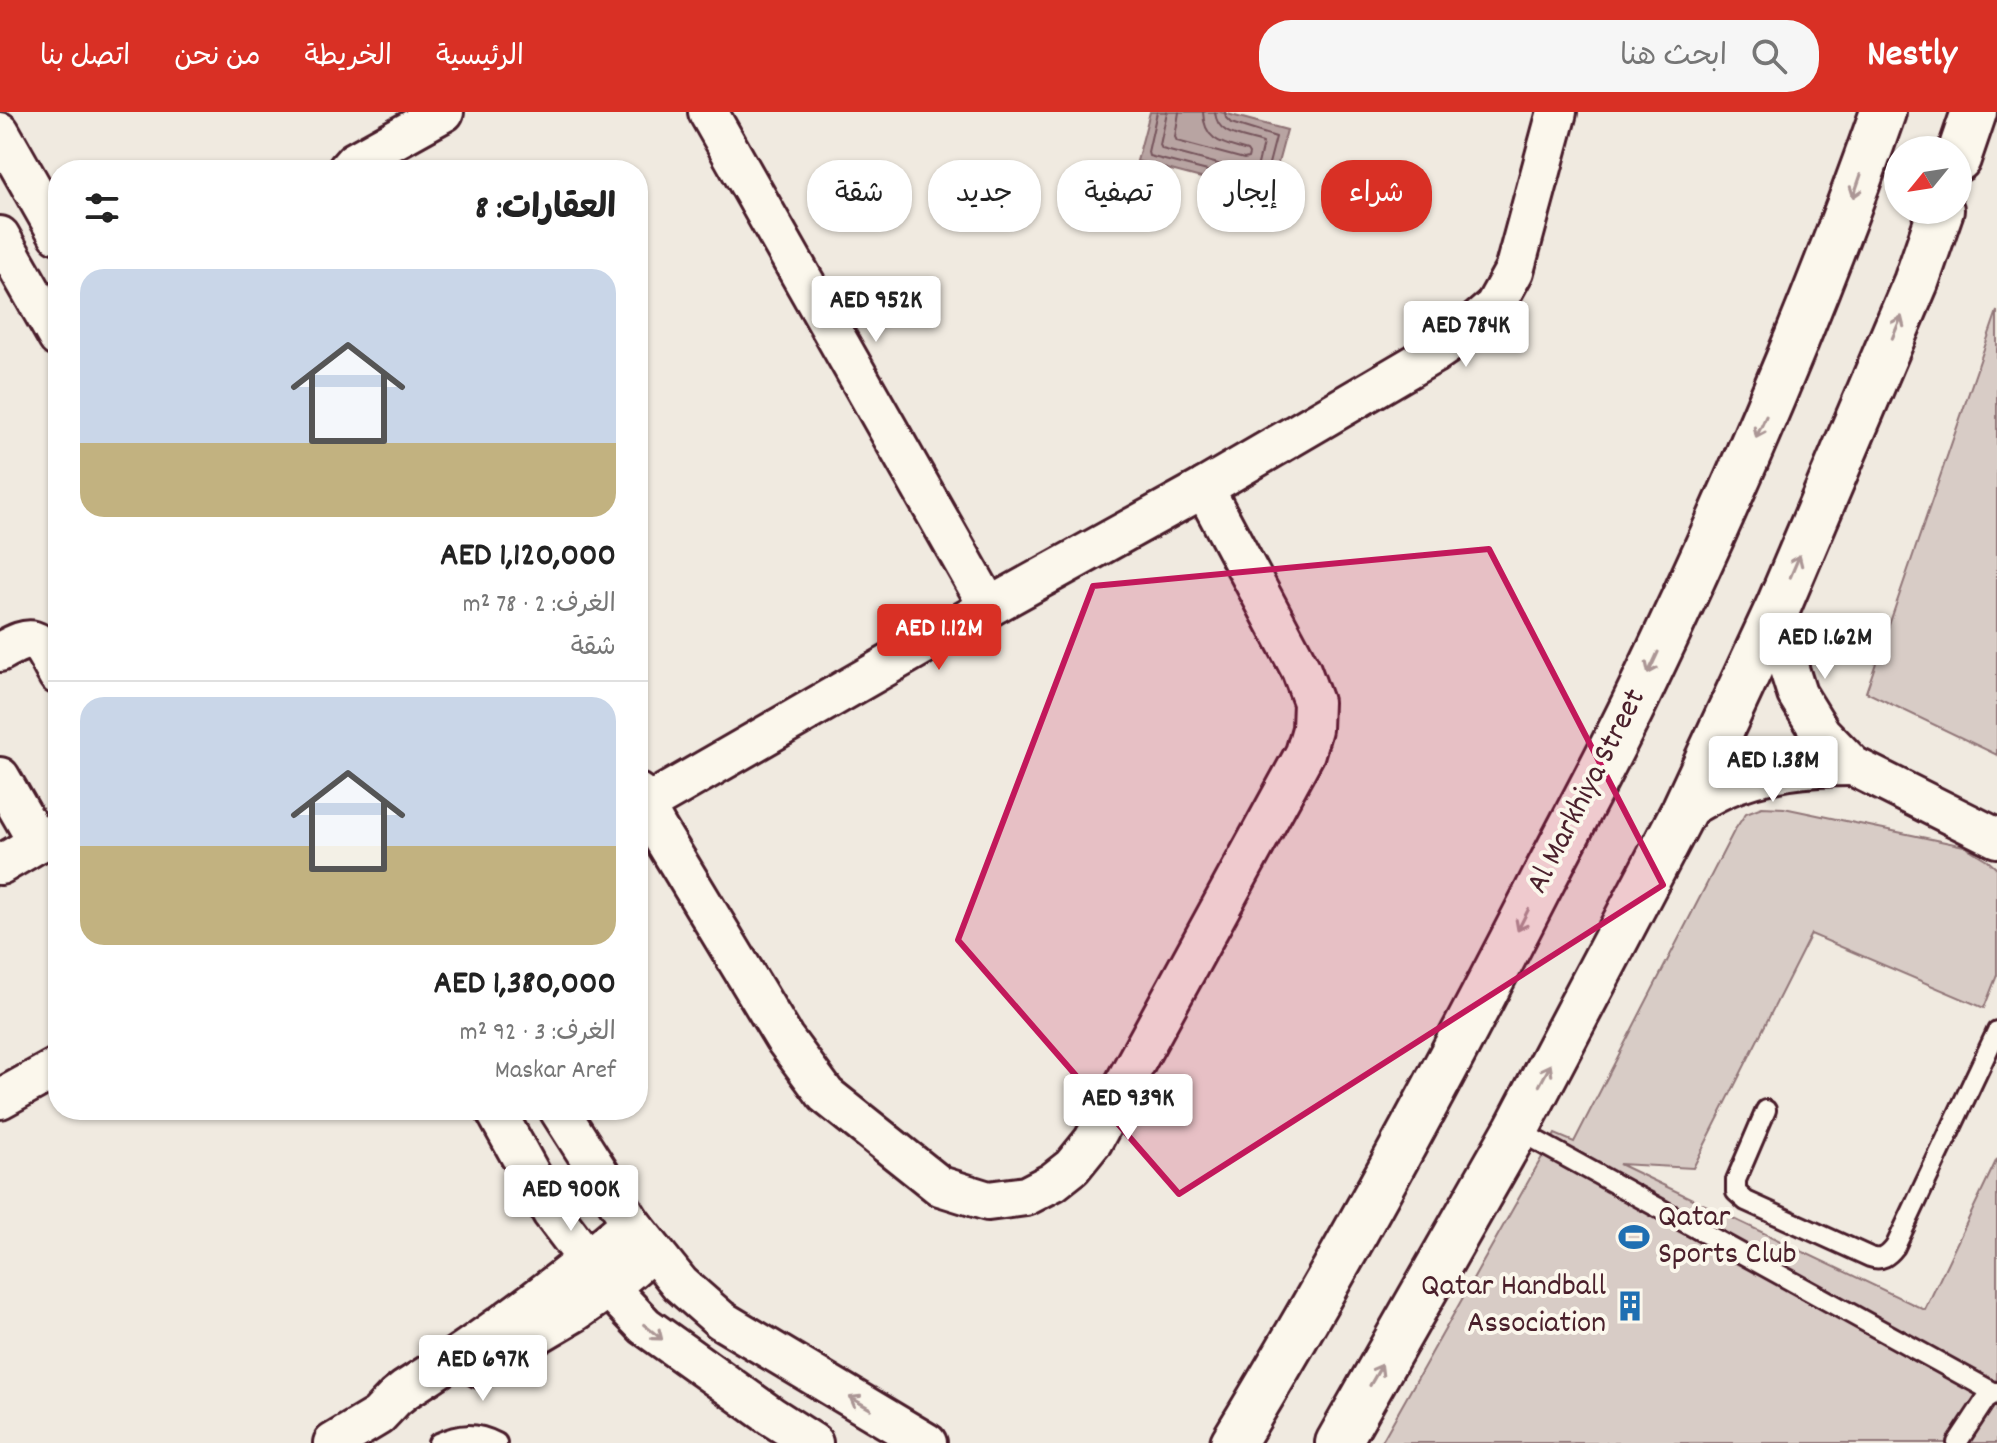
<!DOCTYPE html>
<html lang="ar">
<meta charset="utf-8">
<style>
:root{--surface:#fff;--page:#f6f6f6;--text:#222;--muted:#767676;--line:#e0e0e0;--accent:#d93025}
body{margin:0;font-family:Dekko,"Playpen Sans Arabic",sans-serif;background:var(--page);color:var(--text);direction:rtl;height:100vh;display:flex;flex-direction:column;font-size:30px;white-space:nowrap}
*{box-sizing:border-box;margin:0}
p{font-size:26px;color:var(--muted)}
.icon{flex:none;width:44px;height:44px;fill:none;stroke:currentColor;stroke-width:2;stroke-linecap:round;stroke-linejoin:round}
.map{position:relative;flex:1;overflow:hidden;direction:ltr}
.panel{position:absolute;left:48px;top:48px;width:600px;height:960px;display:flex;flex-direction:column;background:var(--surface);border-radius:32px;box-shadow:0 2px 6px #0004;direction:rtl}
.panel>*{flex:none}
.banner{position:absolute;left:672px;top:48px;width:760px;height:72px;direction:rtl;display:flex;gap:16px}
.needle{width:52px;rotate:240deg}
.tools{position:absolute;left:1884px;top:24px;display:grid;gap:16px}
.tools a{display:grid;place-items:center;width:88px;height:88px;border-radius:50%;background:var(--surface);box-shadow:0 2px 6px #0004;font-size:40px}
.price{position:absolute;translate:-50% -68px;padding:0 18px;border-radius:8px;background:#fff;color:#222;font-size:26px;line-height:52px;filter:drop-shadow(0 2px 4px #0008)}
.price::after{content:'';position:absolute;left:50%;top:48px;width:24px;height:18px;margin-left:-12px;background:inherit;clip-path:polygon(0 0,100% 0,50% 100%)}
.price.active{background:var(--accent);color:#fff}
ul{padding:0;list-style:none}
li{display:grid;align-content:center;gap:16px;height:424px;padding:0 32px}
li+li{border-top:2px solid var(--line)}
li span{display:grid;place-items:center;height:248px;border-radius:24px;color:#555}
li>.icon{margin-inline-start:auto}
span .icon{width:144px;height:144px;fill:#fffc;stroke-width:1}
li b{font-size:34px}
h2{display:flex;justify-content:space-between;align-items:center;height:96px;padding:0 32px;font-size:34px}
.pill{padding:0 28px;border-radius:32px;background:var(--surface);box-shadow:0 2px 6px #0004;font-size:28px;line-height:72px}
.pill.active{background:var(--accent);color:#fff}
header{display:flex;align-items:center;gap:48px;box-sizing:border-box;height:112px;padding:0 40px;background:var(--accent);color:#fff}
header strong{font-size:38px}
nav{display:flex;gap:44px;margin-inline-start:auto;font-size:28px}
.search{width:560px;height:72px;background:var(--page);display:flex;align-items:center;gap:20px;box-sizing:border-box;padding:0 28px;border-radius:32px;color:var(--muted);font-size:30px}
.map>svg:first-child{display:block}
</style>
<header>
<strong>Nestly</strong>
<div class="search"><svg class="icon" aria-label="search" viewBox="0 0 24 24"><circle cx="10" cy="10" r="6"/><path d="M15 15l6 6"/></svg>ابحث هنا</div>
<nav><a>الرئيسية</a><a>الخريطة</a><a>من نحن</a><a>اتصل بنا</a></nav>
</header>
<div class="map">
<svg width="1997" height="1331" viewBox="0 0 1997 1331">
<rect width="100%" height="100%" fill="#f0eae0"/>
<filter id="ink" filterUnits="userSpaceOnUse"><feTurbulence type="fractalNoise" baseFrequency=".0125" numOctaves="2"/><feDisplacementMap in="SourceGraphic" scale="16" xChannelSelector="R" yChannelSelector="G"/><feConvolveMatrix kernelMatrix="1 2 1 2 8 2 1 2 1" color-interpolation-filters="sRGB"/></filter>
<g filter="url(#ink)">
<g fill="#d8ccc6" stroke="#917678" stroke-width="2">
<path d="M1997 199V643L1866 580Z"/>
<path d="M1762 695 1784 696 1964 734 1987 748 1997 757V863L1984 896 1811 822 1693 1056 1619 1052 1925 1198 1997 1047V1331H1381L1555 1022 1574 1030 1734 719 1746 701Z"/>
</g>
<path fill="#b8a4a2" stroke="#8c6f72" stroke-width="2" d="M1150 0H1220L1287 18 1269 84 1137 49Z"/>
<g fill="none" stroke-linecap="round" stroke-linejoin="round">
<g stroke="#76545b" stroke-width="2">
<path d="M1157 0 1148 40 1149 44 1262 73 1264 71 1276 25 1231 11 1226 6 1225 0"/>
<path d="M1167 0 1160 33 1162 37 1252 61H1256L1263 31C1244 24 1217 25 1215 0"/>
<path d="M1179 0 1175 25 1177 29 1244 47 1248 46 1249 42 1247 39C1224 32 1204 30 1203 0"/>
</g>
<g stroke="#4a1f2b" stroke-width="24">
<g id="lane">
<path d="M1766 998 1736 1068V1080L1746 1089 1870 1145C1882 1149 1888 1144 1895 1135L1997 919"/>
<path d="M1517 1018 1995 1281"/>
<path d="M438 1331C459 1321 476 1320 497 1331"/>
<path d="M1957 1331 1986 1287 1997 1280"/>
</g>
</g>
<g stroke="#4a1f2b" stroke-width="44">
<g id="street">
<path d="M708 0 989 495"/>
<path d="M0 20 58 122"/>
<path d="M347 58 354 50 444 0"/>
<path d="M0 124 58 226"/>
<path d="M1779 493 1783 538 1797 582 1821 621 1853 654 1997 726"/>
<path d="M0 540C40 517 38 529 58 563"/>
<path d="M0 665 38 731"/>
<path d="M638 681 657 716 784 926 826 983 940 1074 988 1089 1026 1084 1053 1070 1072 1055 1093 1029 1305 641 1312 617 1313 590 1301 558 1204 376"/>
<path d="M645 693 989 495 1204 376 1433 242 1465 220 1494 195 1514 159 1557 0"/>
<path d="M1684 698C1696 691 1709 683 1722 677 1765 658 1808 654 1853 654"/>
<path d="M0 753 58 719"/>
<path d="M0 987 58 955"/>
<path d="M495 998 552 1101 609 1176 645 1214 771 1304 813 1331"/>
<path d="M559 998 631 1111 680 1172 721 1208 927 1331"/>
<path d="M480 1256 575 1200 609 1176 653 1139"/>
<path d="M333 1331 378 1304 395 1286 405 1278C485 1228 559 1172 631 1111"/>
</g>
</g>
<g stroke="#4a1f2b" stroke-width="50">
<g id="highway">
<path d="M1958 47 1974 0"/>
<path d="M1233 1331C1344 1148 1445 960 1542 770 1575 706 1610 642 1641 577 1731 389 1814 197 1883 0"/>
<path d="M1338 1331 1516 1018 1684 698 1779 493 1916 170 1941 98"/>
</g>
</g>
<use href="#lane" stroke="#fbf7ec" stroke-width="18"/>
<use href="#street" stroke="#fbf7ec" stroke-width="38"/>
<use href="#highway" stroke="#fbf7ec" stroke-width="44"/>
</g>
<defs><path id="oneway-shaft" d="M-6 0H5M1.5-3L5.5 0L1.5 3" fill="none" stroke-width="1.6" stroke-linecap="round" stroke-linejoin="round" transform="scale(2)"/></defs>
<g stroke="#ab9695">
<use href="#oneway-shaft" transform="translate(1857 74) rotate(109)"/>
<use href="#oneway-shaft" transform="translate(1897 215) rotate(-67)"/>
<use href="#oneway-shaft" transform="translate(1761 315) rotate(115)"/>
<use href="#oneway-shaft" transform="translate(1795 454) rotate(-67)"/>
<use href="#oneway-shaft" transform="translate(1653 551) rotate(115)"/>
<use href="#oneway-shaft" transform="translate(1523 808) rotate(117)"/>
<use href="#oneway-shaft" transform="translate(1545 963) rotate(-62)"/>
<use href="#oneway-shaft" transform="translate(653 1220) rotate(39)"/>
<use href="#oneway-shaft" transform="translate(1376 1263) rotate(-60)"/>
<use href="#oneway-shaft" transform="translate(860 1291) rotate(-150)"/>
</g>
</g>
<path fill="#c2185b" fill-opacity="0.2" stroke="#c2185b" stroke-width="6" stroke-linejoin="round" d="M1489 437 1663 773 1179 1082 958 828 1093 474Z"/>
<defs>
<g id="stadium-bare" transform="scale(2.4)"><path d="M0-5a6.5 5 0 1 0 0 10a6.5 5 0 1 0 0-10ZM-3.5-1.8h7v3.6h-7Z" fill="#1f6fb2" stroke="#fbf7ec" stroke-width="2.5" paint-order="stroke"/></g>
<g id="building-bare" transform="scale(2.4)"><path d="M-4-6H4V6H1V3H-1V6H-4ZM-2.5-4.3h1.7v1.8h-1.7ZM.8-4.3h1.7v1.8H.8ZM-2.5-1h1.7V.8h-1.7ZM.8-1h1.7V.8H.8Z" fill="#1f6fb2" stroke="#fbf7ec" stroke-width="2.5" paint-order="stroke"/></g>
</defs>
<g fill-rule="evenodd">
<use href="#stadium-bare" x="1634" y="1125"/>
<use href="#building-bare" x="1630" y="1194"/>
</g>
<g text-anchor="middle" dominant-baseline="central" stroke-width="8" stroke-linejoin="round" paint-order="stroke">
<g font-size="32" fill="#4a1f2b" stroke="#fbf7ec">
<text transform="translate(1588 680) rotate(-63)">Al Markhiya Street</text>
</g>
<g font-size="32" fill="#4a1f2b" stroke="#fbf7ec" text-anchor="start">
<text x="1658" y="1107">Qatar<tspan x="1658" dy="37">Sports Club</tspan></text>
<text x="1606" y="1176" text-anchor="end">Qatar Handball<tspan x="1606" dy="37">Association</tspan></text>
</g>
</g>
</svg>
<div class="tools">
<a><svg class="needle" viewBox="-14 -14 28 28"><path d="M0-13l5 13h-10z" fill="#e53935"/><path d="M0 13l5-13h-10z" fill="#767676"/></svg></a>
</div>
<b class="price" style="left:876px;top:232px">AED 952K</b>
<b class="price" style="left:1466px;top:257px">AED 784K</b>
<b class="price active" style="left:939px;top:560px">AED 1.12M</b>
<b class="price" style="left:1825px;top:569px">AED 1.62M</b>
<b class="price" style="left:1773px;top:692px">AED 1.38M</b>
<b class="price" style="left:1128px;top:1030px">AED 939K</b>
<b class="price" style="left:571px;top:1121px">AED 900K</b>
<b class="price" style="left:483px;top:1291px">AED 697K</b>
<div class="banner">
<a class="pill active">شراء</a>
<a class="pill">إيجار</a>
<a class="pill">تصفية</a>
<a class="pill">جديد</a>
<a class="pill">شقة</a>
</div>
<section class="panel">
<h2>العقارات: 8<svg class="icon" aria-label="filters" viewBox="0 0 24 24"><path d="M4 7h16M4 17h16"/><circle cx="9" cy="7" r="2"/><circle cx="15" cy="17" r="2"/></svg></h2>
<ul>
<li><span style="background:linear-gradient(#c9d6e8 70%,#c2b280 0)"><svg class="icon" aria-label="home" viewBox="0 0 24 24"><path d="M3 11l9-7 9 7M6 9v11h12V9"/></svg></span><div><b>AED 1,120,000</b><p>الغرف: 2 · 78 m²</p><p>شقة</p></div></li>
<li><span style="background:linear-gradient(#c9d6e8 60%,#c2b280 0)"><svg class="icon" aria-label="home" viewBox="0 0 24 24"><path d="M3 11l9-7 9 7M6 9v11h12V9"/></svg></span><div><b>AED 1,380,000</b><p>الغرف: 3 · 92 m²</p><p>Maskar Aref</p></div></li>
</ul>
</section>
</div>
